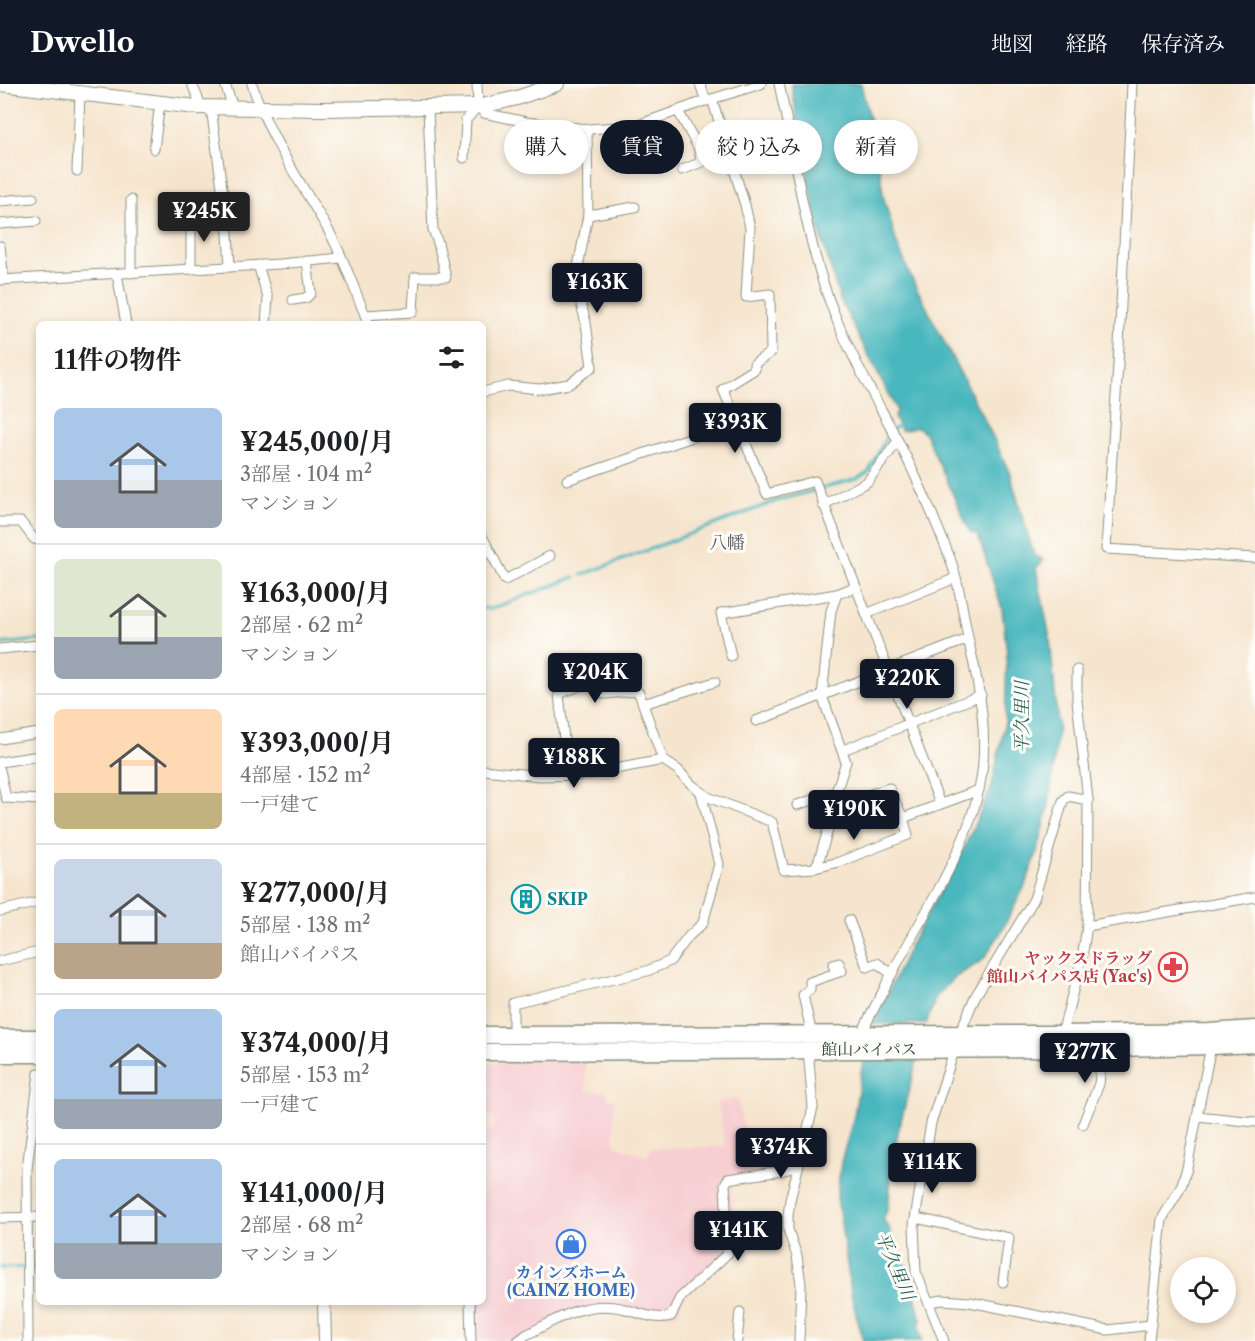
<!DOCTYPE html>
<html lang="ja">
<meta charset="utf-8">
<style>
:root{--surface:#fff;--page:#f6f6f6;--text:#202124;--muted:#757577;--line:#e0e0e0;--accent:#111827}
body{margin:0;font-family:"Libre Caslon Text","Noto Serif JP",serif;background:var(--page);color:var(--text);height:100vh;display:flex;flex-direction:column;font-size:22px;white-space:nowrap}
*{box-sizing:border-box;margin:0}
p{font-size:20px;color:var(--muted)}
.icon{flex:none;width:33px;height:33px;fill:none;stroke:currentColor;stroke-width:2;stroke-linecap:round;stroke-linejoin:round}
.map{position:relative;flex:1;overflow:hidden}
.panel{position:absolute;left:36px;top:237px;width:450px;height:984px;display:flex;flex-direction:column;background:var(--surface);border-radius:9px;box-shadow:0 3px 9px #0003}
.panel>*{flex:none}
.guide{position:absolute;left:504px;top:36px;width:570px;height:54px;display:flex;gap:12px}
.tools{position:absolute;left:1170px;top:1173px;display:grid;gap:12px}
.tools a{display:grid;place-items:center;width:66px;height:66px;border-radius:50%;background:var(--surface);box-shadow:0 3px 9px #0003;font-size:30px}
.price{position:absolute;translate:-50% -51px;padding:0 14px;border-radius:6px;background:var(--accent);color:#fff;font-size:20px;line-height:39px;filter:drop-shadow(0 2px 3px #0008)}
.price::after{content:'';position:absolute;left:50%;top:36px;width:18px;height:14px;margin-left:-9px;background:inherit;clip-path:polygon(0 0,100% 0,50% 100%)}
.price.selected{background:#222;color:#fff}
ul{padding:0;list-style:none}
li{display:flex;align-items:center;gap:18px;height:150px;padding:0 18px}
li+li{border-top:2px solid var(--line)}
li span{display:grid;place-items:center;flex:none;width:168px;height:120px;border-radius:9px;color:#555}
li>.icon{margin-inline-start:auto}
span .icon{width:72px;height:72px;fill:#fffc;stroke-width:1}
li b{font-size:26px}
h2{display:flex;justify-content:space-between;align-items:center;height:72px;padding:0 18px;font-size:26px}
.chip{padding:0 21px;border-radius:27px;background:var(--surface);box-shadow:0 3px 9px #0003;font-size:21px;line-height:54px}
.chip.selected{background:var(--accent);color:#fff}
header{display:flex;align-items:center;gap:36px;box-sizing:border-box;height:84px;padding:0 30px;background:var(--accent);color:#fff}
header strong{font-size:28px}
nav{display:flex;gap:33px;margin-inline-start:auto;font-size:21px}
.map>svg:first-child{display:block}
</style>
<header>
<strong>Dwello</strong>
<nav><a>地図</a><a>経路</a><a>保存済み</a></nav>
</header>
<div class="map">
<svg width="1255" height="1257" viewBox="0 0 1255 1257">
<rect width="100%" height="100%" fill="#fdfcf7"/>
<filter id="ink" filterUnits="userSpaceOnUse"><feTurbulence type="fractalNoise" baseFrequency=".0167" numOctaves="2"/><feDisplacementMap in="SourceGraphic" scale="12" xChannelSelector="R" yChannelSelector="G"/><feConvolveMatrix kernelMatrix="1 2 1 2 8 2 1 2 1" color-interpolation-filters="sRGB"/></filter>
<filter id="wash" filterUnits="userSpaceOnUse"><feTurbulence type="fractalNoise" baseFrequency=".008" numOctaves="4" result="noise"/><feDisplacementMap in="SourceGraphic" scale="24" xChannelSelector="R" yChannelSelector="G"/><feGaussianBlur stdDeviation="1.35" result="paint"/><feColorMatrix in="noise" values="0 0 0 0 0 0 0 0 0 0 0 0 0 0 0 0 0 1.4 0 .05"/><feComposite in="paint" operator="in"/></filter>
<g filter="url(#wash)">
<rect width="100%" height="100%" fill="#f6e5ce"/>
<path fill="#f7cfd3" d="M585 976 586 1007H607L608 1015H614L615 1061 648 1073 650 1065 725 1062 717 1018 737 1014 752 1077 797 1065 793 1087 731 1098 734 1168 682 1216 680 1227 675 1232 616 1222 583 1225 522 1257H479L475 1218H483V1048L494 1046 493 1033 487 1032 488 1004H483V979Z"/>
<g fill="#48b7be" stroke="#347a79" stroke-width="1.5">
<path d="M791 0H861L879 77 883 111 896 157 910 191 995 357 1010 390 1034 471 1044 476 1036 484 1050 555 1058 642 1049 721 1038 766 1025 802 1001 848 983 876 954 894 936 913 926 940H873L910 861 960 773 992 702 1005 638 1007 570 1002 525 978 451 970 448 925 349 918 343 902 347 894 334 897 327 840 216 819 145 807 89Z"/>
<path d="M917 976 899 1044 893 1072 888 1124 883 1136 888 1141 897 1172 908 1183 921 1236 919 1243 922 1257H863L852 1214 837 1113 841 1078 854 1032 863 977Z"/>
</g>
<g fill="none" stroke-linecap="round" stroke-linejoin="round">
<g stroke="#48b7be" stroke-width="3">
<path d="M582 491 779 416 857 395 869 387 889 348 901 340"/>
<path d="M483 524 491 525 575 493"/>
<path d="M0 560 39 556"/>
<path d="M0 1184 39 1183"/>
</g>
</g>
</g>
<g filter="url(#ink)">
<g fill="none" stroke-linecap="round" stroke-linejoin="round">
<g stroke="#8a9181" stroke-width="11">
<g id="minor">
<path d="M192 0 202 24"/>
<path d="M225 0 233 24"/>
<path d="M252 0C269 55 303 101 331 151 346 179 356 211 369 240"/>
<path d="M477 0 478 22 484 29 526 38 587 45 635 42 702 18 761 0"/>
<path d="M700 0 706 17"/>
<path d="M779 0C796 76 805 156 834 229 851 273 876 315 898 357 917 393 933 431 948 469 960 499 963 532 970 563 980 606 988 651 981 695 968 770 918 836 885 903 877 920 866 936 861 954"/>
<path d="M1132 0 1118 281 1106 465 1255 474"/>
<path d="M712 15 745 121 750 144 746 213 770 210 771 268 754 280 755 285 723 305 767 410 815 397 940 720"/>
<path d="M211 24 222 104 226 116 230 183"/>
<path d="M678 27 698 63 702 78 682 86"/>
<path d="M154 65 160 19"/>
<path d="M464 74 466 36 478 22"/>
<path d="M77 87 80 10"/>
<path d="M131 116V189"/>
<path d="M0 117 33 114"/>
<path d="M588 131 635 123"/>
<path d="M0 140 36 137"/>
<path d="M0 162 4 196"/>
<path d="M258 181 268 214 266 240"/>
<path d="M191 185V133"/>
<path d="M117 190 126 240"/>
<path d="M0 196 280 180 341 174"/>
<path d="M293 216 306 214 311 209 307 177"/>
<path d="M365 231 413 228 415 193H446L438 159 433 146 428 24"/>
<path d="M483 308 508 302 540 305 569 300 592 283 586 239 579 212 577 188 588 131 587 45"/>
<path d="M567 396 736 338"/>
<path d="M823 421 867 398 898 357"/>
<path d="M0 438H21L34 455 39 456"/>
<path d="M483 454 505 496 550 472"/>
<path d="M866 530 956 494"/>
<path d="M0 565 39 561"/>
<path d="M731 572 721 529 837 510"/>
<path d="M643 620 715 598"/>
<path d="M756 637 968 555"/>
<path d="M0 655 39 649"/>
<path d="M843 666 981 611"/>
<path d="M0 678 39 672"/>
<path d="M0 686 6 714 39 716"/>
<path d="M483 686 540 692 583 691 663 676"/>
<path d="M568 691 559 610 597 595 604 610 635 607 639 609 663 676 678 686 691 700 708 713 772 738 784 786 815 784 839 778 908 751 903 734 889 704 835 722"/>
<path d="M797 721 836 708"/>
<path d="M903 734 979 706"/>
<path d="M815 784 819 776 835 722 836 708 846 678 822 612 831 527 837 510 855 503"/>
<path d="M0 827 39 818"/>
<path d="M849 836 867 883 877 879 892 890"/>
<path d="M1087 842 1255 813"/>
<path d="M0 877 39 868"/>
<path d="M1062 950 1083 868 1087 842 1088 716 1077 616V586"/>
<path d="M513 951V919L647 887 670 877 689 852 703 839 719 780 701 709"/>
<path d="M812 951 803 911 810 905V898L842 887 839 879 833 881 836 889"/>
<path d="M959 951 975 913 1034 815 1063 717 1068 712 1088 716"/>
<path d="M1197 1032 1255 1038"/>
<path d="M1083 1040 1099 1000 1103 964"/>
<path d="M0 1134 39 1133"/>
<path d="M916 1134 1009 1154 1003 1198"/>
<path d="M470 1218 471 1257"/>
<path d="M929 1218 943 1216 970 1218 1108 1246 1151 1241"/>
<path d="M28 1257 27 1085 39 989"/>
<path d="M518 1257 526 1251C557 1235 585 1216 621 1224 637 1228 655 1237 671 1232L680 1214 728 1169 725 1100 728 1095 781 1087 798 1082"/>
<path d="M737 1257 740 1228"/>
<path d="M799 1257 801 1200 797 1172 788 1146V1132L790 1116 813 1024 808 965"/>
<path d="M944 1257 916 1188 914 1141 931 1039 955 964"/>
<path d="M1149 1257 1162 1135 1181 1103 1187 1084 1211 962"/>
</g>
</g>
<g stroke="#8a9181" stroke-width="14">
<path id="tertiary" d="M324 1218 325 1257"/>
</g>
<g stroke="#8a9181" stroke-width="16">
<path id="secondary" d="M1 0 196 23 322 25 482 22 517 14 557 0"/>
</g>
<g stroke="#8a9181" stroke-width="19">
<g id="trunk">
<path d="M483 951 1062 950 1209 948 1255 945"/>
<path d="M0 954H39"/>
<path d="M483 968 1066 965 1211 962 1255 960"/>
<path d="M0 970H39"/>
</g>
</g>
<use href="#minor" stroke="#fff" stroke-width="9"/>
<use href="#tertiary" stroke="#fff" stroke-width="12"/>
<use href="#secondary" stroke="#fff" stroke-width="14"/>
<use href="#trunk" stroke="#fff" stroke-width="16"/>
</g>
</g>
<defs>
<g id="building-ring" transform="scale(1.5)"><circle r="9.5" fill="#fdfcf7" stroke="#0f9aa8" stroke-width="1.5"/><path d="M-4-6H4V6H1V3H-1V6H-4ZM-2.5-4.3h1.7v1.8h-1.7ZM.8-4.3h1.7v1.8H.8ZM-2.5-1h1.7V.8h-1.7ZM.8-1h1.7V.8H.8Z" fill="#0f9aa8"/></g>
<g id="pharmacy-ring" transform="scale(1.5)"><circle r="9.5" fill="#fdfcf7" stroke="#e0444e" stroke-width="1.5"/><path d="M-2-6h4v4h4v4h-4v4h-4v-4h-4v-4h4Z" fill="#e0444e"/></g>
<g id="shop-ring" transform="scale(1.5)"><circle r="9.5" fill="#fdfcf7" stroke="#3f7fe0" stroke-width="1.5"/><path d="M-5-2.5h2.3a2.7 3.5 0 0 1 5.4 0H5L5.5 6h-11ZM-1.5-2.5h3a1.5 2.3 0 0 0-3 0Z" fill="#3f7fe0"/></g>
</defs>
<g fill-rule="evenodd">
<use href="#building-ring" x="526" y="815"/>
<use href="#pharmacy-ring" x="1173" y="883"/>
<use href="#shop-ring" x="571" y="1160"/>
</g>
<g text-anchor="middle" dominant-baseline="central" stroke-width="6" stroke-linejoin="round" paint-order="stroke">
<g font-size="16" font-weight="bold" fill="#0d838f" stroke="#fdfcf7" text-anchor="start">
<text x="547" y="815">SKIP</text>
</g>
<g font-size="16" font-weight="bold" fill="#be3a42" stroke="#fdfcf7" text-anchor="end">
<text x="1152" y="874">ヤックスドラッグ<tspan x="1152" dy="18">館山バイパス店 (Yac's)</tspan></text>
</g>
<g font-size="16" fill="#1f3d34" stroke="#fdfcf7">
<text x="869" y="965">館山バイパス</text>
</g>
<g font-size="16" font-weight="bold" fill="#366cbe" stroke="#fdfcf7">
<text x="571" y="1188">カインズホーム<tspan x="571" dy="18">(CAINZ HOME)</tspan></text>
</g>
<g font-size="18" fill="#5f6068" stroke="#fdfcf7">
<text x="727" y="459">八幡</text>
</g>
<g font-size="18" font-style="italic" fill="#2b625d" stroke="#fdfcf7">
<text transform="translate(1022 633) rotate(-90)">平久里川</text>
<text transform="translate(895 1182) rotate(67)">平久里川</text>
</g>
</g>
</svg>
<div class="tools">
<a><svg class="icon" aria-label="locate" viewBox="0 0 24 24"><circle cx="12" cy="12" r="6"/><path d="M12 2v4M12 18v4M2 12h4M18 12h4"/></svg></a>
</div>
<b class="price selected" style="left:204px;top:159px">¥245K</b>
<b class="price" style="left:597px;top:230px">¥163K</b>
<b class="price" style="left:735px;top:370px">¥393K</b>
<b class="price" style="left:595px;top:620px">¥204K</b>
<b class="price" style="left:907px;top:626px">¥220K</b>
<b class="price" style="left:574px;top:705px">¥188K</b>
<b class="price" style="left:854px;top:757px">¥190K</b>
<b class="price" style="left:1085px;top:1000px">¥277K</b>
<b class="price" style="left:781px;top:1095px">¥374K</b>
<b class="price" style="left:932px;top:1110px">¥114K</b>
<b class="price" style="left:738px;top:1178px">¥141K</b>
<div class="guide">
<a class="chip">購入</a>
<a class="chip selected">賃貸</a>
<a class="chip">絞り込み</a>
<a class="chip">新着</a>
</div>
<section class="panel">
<h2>11件の物件<svg class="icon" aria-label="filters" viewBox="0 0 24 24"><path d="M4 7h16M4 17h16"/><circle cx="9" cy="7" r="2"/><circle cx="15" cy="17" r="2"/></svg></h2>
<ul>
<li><span style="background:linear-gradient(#a9c7e8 60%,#9aa5b1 0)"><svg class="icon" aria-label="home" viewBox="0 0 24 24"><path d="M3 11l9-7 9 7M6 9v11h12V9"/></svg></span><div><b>¥245,000/月</b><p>3部屋 · 104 m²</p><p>マンション</p></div></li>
<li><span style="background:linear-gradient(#dfe7d0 65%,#9aa5b1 0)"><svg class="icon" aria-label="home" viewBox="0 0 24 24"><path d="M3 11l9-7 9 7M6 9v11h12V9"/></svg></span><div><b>¥163,000/月</b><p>2部屋 · 62 m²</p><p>マンション</p></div></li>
<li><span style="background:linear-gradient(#ffd9b3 70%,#c2b280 0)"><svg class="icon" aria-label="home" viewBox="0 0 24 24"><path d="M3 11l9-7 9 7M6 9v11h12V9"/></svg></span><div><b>¥393,000/月</b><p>4部屋 · 152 m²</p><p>一戸建て</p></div></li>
<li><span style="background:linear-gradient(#c9d6e8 70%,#b9a48a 0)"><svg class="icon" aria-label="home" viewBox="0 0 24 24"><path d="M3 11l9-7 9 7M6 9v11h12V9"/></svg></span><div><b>¥277,000/月</b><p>5部屋 · 138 m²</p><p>館山バイパス</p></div></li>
<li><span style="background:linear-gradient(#a9c7e8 75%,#9aa5b1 0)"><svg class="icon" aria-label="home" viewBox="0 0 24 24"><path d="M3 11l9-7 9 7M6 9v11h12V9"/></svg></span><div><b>¥374,000/月</b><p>5部屋 · 153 m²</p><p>一戸建て</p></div></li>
<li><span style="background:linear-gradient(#a9c7e8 70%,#9aa5b1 0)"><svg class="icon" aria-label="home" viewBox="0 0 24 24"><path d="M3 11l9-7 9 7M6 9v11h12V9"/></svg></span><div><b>¥141,000/月</b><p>2部屋 · 68 m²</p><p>マンション</p></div></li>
</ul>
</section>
</div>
